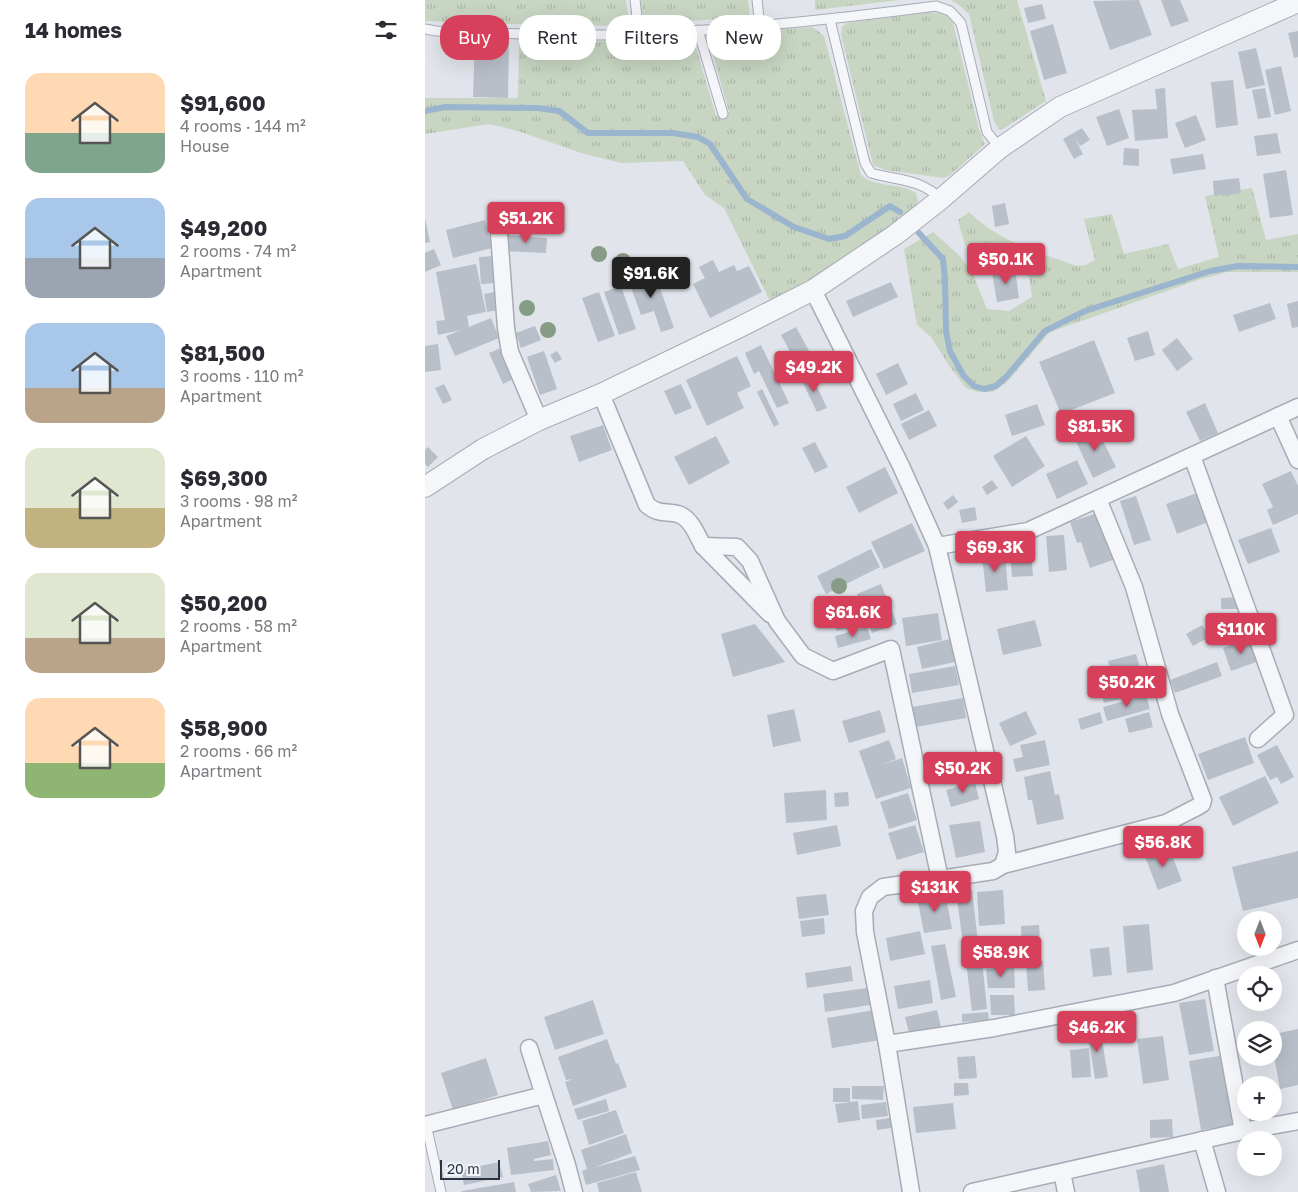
<!DOCTYPE html>
<meta charset="utf-8">
<style>
:root{--surface:#fff;--page:#f2f2f3;--text:#2b2b33;--muted:#7c7c81;--accent:#d7405b}
body{margin:0;font-family:"Golos Text",sans-serif;background:var(--page);color:var(--text);height:100vh;display:flex;flex-direction:column;font-size:19px;white-space:nowrap}
*{box-sizing:border-box;margin:0}
p{font-size:16px;color:var(--muted)}
.icon{flex:none;width:28px;height:28px;fill:none;stroke:currentColor;stroke-width:2;stroke-linecap:round;stroke-linejoin:round}
.map{position:relative;flex:1;overflow:hidden}
.drawer{display:flex;flex-direction:column;background:var(--surface);width:425px}
.drawer>*{flex:none}
.banner{position:absolute;left:15px;top:15px;width:475px;height:45px;display:flex;gap:10px}
.needle{width:32px;rotate:180deg}
.tools{position:absolute;left:812px;top:911px;display:grid;gap:10px}
.tools a{display:grid;place-items:center;width:45px;height:45px;border-radius:50%;background:var(--surface);box-shadow:0 5px 20px #0002;font-size:25px}
.scale{position:absolute;left:15px;bottom:12px;width:60px;box-sizing:border-box;padding-left:5px;border:2px solid #283344;border-top:0;font-size:14px;line-height:18px;white-space:nowrap;color:#283344;-webkit-text-stroke:4px #f1f4f8;paint-order:stroke}
.price{position:absolute;translate:-50% -42px;padding:0 11px;border-radius:5px;background:var(--accent);color:#fff;font-size:16px;line-height:32px;filter:drop-shadow(0 1px 2px #0008)}
.price::after{content:'';position:absolute;left:50%;top:30px;width:15px;height:11px;margin-left:-8px;background:inherit;clip-path:polygon(0 0,100% 0,50% 100%)}
.price.active{background:#222;color:#fff}
ul{padding:0;list-style:none}
li{display:flex;align-items:center;gap:15px;height:125px;padding:0 25px}
li span{display:grid;place-items:center;flex:none;width:140px;height:100px;border-radius:15px;color:#555}
li>.icon{margin-inline-start:auto}
span .icon{width:60px;height:60px;fill:#fffc;stroke-width:1}
li b{font-size:21px}
h2{display:flex;justify-content:space-between;align-items:center;height:60px;padding:0 25px;font-size:21px}
.tag{padding:0 18px;border-radius:20px;background:var(--surface);box-shadow:0 5px 20px #0002;font-size:18px;line-height:45px}
.tag.active{background:var(--accent);color:#fff}
main{display:flex;flex:1;min-height:0}
.map>svg:first-child{display:block}
</style>
<main>
<section class="drawer">
<h2>14 homes<svg class="icon" aria-label="filters" viewBox="0 0 24 24"><path d="M4 7h16M4 17h16"/><circle cx="9" cy="7" r="2"/><circle cx="15" cy="17" r="2"/></svg></h2>
<ul>
<li><span style="background:linear-gradient(#ffd9b3 60%,#7fa58c 0)"><svg class="icon" aria-label="home" viewBox="0 0 24 24"><path d="M3 11l9-7 9 7M6 9v11h12V9"/></svg></span><div><b>$91,600</b><p>4 rooms · 144 m²</p><p>House</p></div></li>
<li><span style="background:linear-gradient(#a9c7e8 60%,#9aa5b1 0)"><svg class="icon" aria-label="home" viewBox="0 0 24 24"><path d="M3 11l9-7 9 7M6 9v11h12V9"/></svg></span><div><b>$49,200</b><p>2 rooms · 74 m²</p><p>Apartment</p></div></li>
<li><span style="background:linear-gradient(#a9c7e8 65%,#b9a48a 0)"><svg class="icon" aria-label="home" viewBox="0 0 24 24"><path d="M3 11l9-7 9 7M6 9v11h12V9"/></svg></span><div><b>$81,500</b><p>3 rooms · 110 m²</p><p>Apartment</p></div></li>
<li><span style="background:linear-gradient(#dfe7d0 60%,#c2b280 0)"><svg class="icon" aria-label="home" viewBox="0 0 24 24"><path d="M3 11l9-7 9 7M6 9v11h12V9"/></svg></span><div><b>$69,300</b><p>3 rooms · 98 m²</p><p>Apartment</p></div></li>
<li><span style="background:linear-gradient(#dfe7d0 65%,#b9a48a 0)"><svg class="icon" aria-label="home" viewBox="0 0 24 24"><path d="M3 11l9-7 9 7M6 9v11h12V9"/></svg></span><div><b>$50,200</b><p>2 rooms · 58 m²</p><p>Apartment</p></div></li>
<li><span style="background:linear-gradient(#ffd9b3 65%,#8fb573 0)"><svg class="icon" aria-label="home" viewBox="0 0 24 24"><path d="M3 11l9-7 9 7M6 9v11h12V9"/></svg></span><div><b>$58,900</b><p>2 rooms · 66 m²</p><p>Apartment</p></div></li>
</ul>
</section>
<div class="map">
<svg width="873" height="1192" viewBox="0 0 873 1192">
<defs>
<pattern id="grass-tufts" width="24" height="20" patternUnits="userSpaceOnUse" patternTransform="scale(1.25)"><rect width="24" height="20" fill="#c7d5c2"/><path d="M3 7l-1-3M5 7V3M7 7l1-3M15 17l-1-3M17 17v-4M19 17l1-3" fill="none" stroke="#abb7a8"/></pattern>
</defs>
<rect width="100%" height="100%" fill="#e1e5eb"/>
<g fill="url(#grass-tufts)">
<path d="M0 0H201L204 22 195 26 35 23 4 21H0Z"/>
<path d="M216 0H323L325 17 219 24Z"/>
<path d="M390 0H475L390 10Z"/>
<path d="M526 0H592L621 101 578 129 574 130 569 121 544 14 534 5Z"/>
<path d="M505 12C516 13 522 14 528 23L554 129 560 144 524 176 518 178 460 170 448 165 416 35 417 27 422 23Z"/>
<path d="M388 27 399 36 436 175C450 188 473 182 491 193L493 201 489 210 412 266 346 303 299 208 280 195 258 161 196 163 156 153 93 131 64 124 0 134V98H93L94 43 212 41 264 37 269 41 291 116 304 112 283 38 288 34Z"/>
<path d="M827 188 841 240 873 234V272H802L773 280 625 332 582 382 568 392H552L541 388 525 367 506 337 492 325 479 249 508 232 534 255 548 274 562 309 584 311 607 297 604 276 554 256 540 245 533 220 544 212C573 241 614 253 652 266L661 265 670 260 659 219 687 214 699 254 743 244 753 269 794 257 780 196Z"/>
</g>
<g fill="none" stroke-linecap="round" stroke-linejoin="round">
<g stroke="#9ab5cd" stroke-width="6">
<path d="M0 111 20 107 113 108 134 111 163 133H248L273 137 285 144 322 199 369 227 404 239 420 236 465 206 475 212"/>
<path d="M494 233 518 259 520 279 521 331 525 351 538 375 549 386 559 389 571 386 582 376 620 331 660 311 785 271 813 266 873 267"/>
</g>
</g>
<g fill="#b8bfc9">
<path d="M714 0 727 35 685 50 668 1Z"/>
<path d="M736 0H755L764 21 746 27Z"/>
<path d="M617 4 621 19 603 23 599 8Z"/>
<path d="M628 24 642 73 619 80 605 31Z"/>
<path d="M873 31V57L869 58 863 33Z"/>
<path d="M50 42 84 43 83 98 48 97Z"/>
<path d="M831 48 840 85 821 89 813 52Z"/>
<path d="M856 66 866 111 850 115 840 70Z"/>
<path d="M808 80 813 125 791 128 786 82Z"/>
<path d="M740 88 743 138 710 141 707 110 732 109 730 89Z"/>
<path d="M840 88 846 117 833 119 827 90Z"/>
<path d="M694 109 704 138 682 146 671 117Z"/>
<path d="M771 115 781 140 760 148 750 123Z"/>
<path d="M657 128 665 140 655 146 649 137 658 154 649 159 638 139Z"/>
<path d="M852 133 856 153 832 156 829 136Z"/>
<path d="M699 148 714 149V166L698 165Z"/>
<path d="M778 154 781 169 748 174 745 159Z"/>
<path d="M861 170 868 215 845 218 838 174Z"/>
<path d="M814 178 816 193 789 196 788 181Z"/>
<path d="M580 203 584 224 570 227 567 206Z"/>
<path d="M0 218 5 242 0 243Z"/>
<path d="M60 220 67 248 28 258 21 230Z"/>
<path d="M81 235 122 238 121 253 80 251Z"/>
<path d="M9 249 16 265 0 272V253Z"/>
<path d="M69 256 71 283 56 284 54 257Z"/>
<path d="M288 260 294 272 309 265 312 271 324 266 337 292 285 318 268 284 280 278 274 267Z"/>
<path d="M51 264 61 312 42 316 44 327 66 318 74 338 30 356 21 336 36 330 13 335 11 321 20 320 11 272Z"/>
<path d="M590 268 594 298 572 302 567 272Z"/>
<path d="M229 271 249 328 236 332 229 311 216 315 203 279Z"/>
<path d="M466 282 473 297 428 317 421 301Z"/>
<path d="M196 286 211 329 194 335 179 292Z"/>
<path d="M69 292 73 310 62 312 59 294Z"/>
<path d="M174 292 190 336 173 342 157 298Z"/>
<path d="M873 301V327L867 328 862 304Z"/>
<path d="M845 303 851 319 814 332 808 315Z"/>
<path d="M110 326 116 340 96 348 91 333Z"/>
<path d="M371 327 389 360 374 368 356 335Z"/>
<path d="M723 331 730 355 710 361 702 338Z"/>
<path d="M752 338 768 359 752 371 737 350Z"/>
<path d="M669 340 690 393 636 414 614 362Z"/>
<path d="M13 344 16 370 0 372V346Z"/>
<path d="M336 345 364 403 352 408 334 371 329 374 320 353Z"/>
<path d="M76 348 90 378 78 384 64 353Z"/>
<path d="M119 351 132 389 115 395 102 357Z"/>
<path d="M132 351 137 359 130 363 125 355Z"/>
<path d="M312 356 326 386 312 393 319 408 282 426 261 380Z"/>
<path d="M473 363 483 384 461 395 451 374Z"/>
<path d="M386 374 402 408 392 412 376 379Z"/>
<path d="M19 384 27 400 18 404 10 388Z"/>
<path d="M256 384 267 408 250 415 239 391Z"/>
<path d="M337 389 354 424 349 427 332 392Z"/>
<path d="M491 393 499 410 476 421 468 404Z"/>
<path d="M780 403 793 433 775 441 761 412Z"/>
<path d="M612 404 620 425 587 436 580 415Z"/>
<path d="M504 410 512 426 484 440 476 424Z"/>
<path d="M178 425 187 450 154 462 145 436Z"/>
<path d="M671 427 691 467 668 478 649 437Z"/>
<path d="M291 436 305 463 264 485 249 457Z"/>
<path d="M601 436 620 466 587 487 568 456Z"/>
<path d="M390 442 403 467 390 473 377 448Z"/>
<path d="M3 447 13 457 3 467 0 464V450Z"/>
<path d="M652 460 663 484 632 499 621 474Z"/>
<path d="M460 467 473 493 434 513 421 487Z"/>
<path d="M866 471 873 486V514L848 525 842 510 848 507 837 484Z"/>
<path d="M567 480 573 488 562 495 557 487Z"/>
<path d="M775 492 786 521 752 534 741 504Z"/>
<path d="M528 495 533 502 523 510 518 503Z"/>
<path d="M711 496 726 540 709 545 695 501Z"/>
<path d="M550 507 552 520 537 523 534 510Z"/>
<path d="M672 513 688 560 665 568 656 542 652 543 645 522Z"/>
<path d="M487 523 500 551 459 569 446 542Z"/>
<path d="M846 528 855 552 823 564 813 540Z"/>
<path d="M639 535 642 570 624 572 621 536Z"/>
<path d="M605 536 608 576 587 577 584 538Z"/>
<path d="M446 549 455 567 401 594 392 576Z"/>
<path d="M580 554 583 590 561 592 557 556Z"/>
<path d="M456 584 472 624 447 633 443 622 412 631 405 609 433 600 438 609 432 594Z"/>
<path d="M813 597V609H796V598Z"/>
<path d="M513 613 517 640 481 646 477 618Z"/>
<path d="M812 615 817 632 790 640 785 622Z"/>
<path d="M610 620 617 646 578 655 572 629Z"/>
<path d="M330 624 360 662 308 677 296 634Z"/>
<path d="M777 625 784 637 768 646 761 634Z"/>
<path d="M442 627 446 639 413 648 410 636Z"/>
<path d="M825 638 834 661 806 671 798 648Z"/>
<path d="M525 639 530 662 497 669 492 647Z"/>
<path d="M711 654 716 671 688 678 683 661Z"/>
<path d="M792 662 797 676 750 693 745 680Z"/>
<path d="M530 666 534 685 487 693 484 674Z"/>
<path d="M718 677 722 692 679 703 675 688Z"/>
<path d="M721 695 725 709 682 721 678 707Z"/>
<path d="M538 698 541 718 491 727 487 707Z"/>
<path d="M369 709 376 741 348 747 342 715Z"/>
<path d="M455 710 461 732 424 743 417 721Z"/>
<path d="M601 711 612 734 585 746 574 723Z"/>
<path d="M675 712 678 723 656 730 653 719Z"/>
<path d="M724 712 728 727 704 733 700 719Z"/>
<path d="M820 737 829 763 783 780 773 754Z"/>
<path d="M464 740 471 759 456 765 477 758 486 788 451 799 434 751Z"/>
<path d="M620 740 625 765 591 772 588 759 598 757 595 745Z"/>
<path d="M852 745 869 777 856 784 852 777 845 780 832 755Z"/>
<path d="M625 771 630 795 634 794 639 819 612 825 607 800H603L599 777Z"/>
<path d="M840 776 854 803 808 826 794 797Z"/>
<path d="M550 782 554 799 526 807 521 790Z"/>
<path d="M401 790 402 820 361 823 359 793Z"/>
<path d="M423 792 424 806 410 807 409 793Z"/>
<path d="M483 793 492 820 464 829 455 802Z"/>
<path d="M555 821 560 852 531 858 524 825Z"/>
<path d="M412 825 416 846 372 855 368 833Z"/>
<path d="M490 825 499 852 472 860 463 833Z"/>
<path d="M743 845 757 881 733 890 719 854Z"/>
<path d="M873 851V898L818 911 807 867Z"/>
<path d="M547 890 553 942 538 944 531 891Z"/>
<path d="M578 890 580 924 554 926 552 892Z"/>
<path d="M520 892 527 929 499 933 492 897Z"/>
<path d="M401 894 404 915 374 919 371 897Z"/>
<path d="M399 918 400 934 377 937 375 921Z"/>
<path d="M724 924 728 970 702 973 698 926Z"/>
<path d="M614 925 616 956 597 957 596 926Z"/>
<path d="M495 931 500 954 465 961 461 938Z"/>
<path d="M582 938 585 963 560 965 557 941Z"/>
<path d="M520 944 531 997 516 1000 506 946Z"/>
<path d="M684 947 687 975 668 977 665 949Z"/>
<path d="M557 960 562 1009 547 1011 541 962Z"/>
<path d="M618 961 620 990 603 991 601 962Z"/>
<path d="M426 966 428 981 382 988 380 973Z"/>
<path d="M589 967 590 988H563L561 969Z"/>
<path d="M505 980 508 1003 473 1009 469 986Z"/>
<path d="M442 988 445 1005 400 1012 398 994Z"/>
<path d="M565 995H589L590 1015H566Z"/>
<path d="M780 999 789 1051 764 1055 754 1003Z"/>
<path d="M168 1000 179 1034 130 1050 119 1017Z"/>
<path d="M449 1010 455 1040 407 1048 402 1018Z"/>
<path d="M512 1010 516 1027 484 1033 480 1017Z"/>
<path d="M563 1012 564 1020 537 1022V1014Z"/>
<path d="M675 1027 683 1077 670 1079 662 1029Z"/>
<path d="M873 1029V1085L855 1089 849 1056V1034Z"/>
<path d="M738 1036 744 1080 718 1084 712 1039Z"/>
<path d="M182 1039 191 1064 193 1063 202 1087 148 1106 140 1082 148 1079 141 1080 133 1057Z"/>
<path d="M664 1048 666 1077 647 1078 645 1050Z"/>
<path d="M800 1055 812 1124 776 1130 764 1061Z"/>
<path d="M550 1056 552 1078 534 1079 532 1057Z"/>
<path d="M61 1058 73 1095 28 1110 16 1073Z"/>
<path d="M529 1083H543L544 1095 529 1096Z"/>
<path d="M427 1086H459L458 1100 427 1099Z"/>
<path d="M408 1088H425V1102L433 1101 435 1120 413 1123 410 1104 425 1102H408Z"/>
<path d="M181 1099 184 1111 153 1120 149 1109Z"/>
<path d="M461 1102 463 1116 437 1119 436 1105Z"/>
<path d="M528 1103 531 1129 491 1133 488 1107Z"/>
<path d="M191 1110 199 1133 164 1145 157 1121Z"/>
<path d="M471 1117 472 1127 452 1130 451 1120Z"/>
<path d="M747 1119 748 1137 725 1138V1120Z"/>
<path d="M201 1134 207 1153 168 1168 210 1156 215 1170 161 1185 157 1171 162 1169 156 1150Z"/>
<path d="M123 1141 126 1155 109 1159V1161L128 1159 129 1170 86 1175 82 1148Z"/>
<path d="M74 1162 78 1177 39 1185 36 1170Z"/>
<path d="M739 1164 744 1192H715L711 1170Z"/>
<path d="M211 1172 217 1192H174L172 1183Z"/>
<path d="M131 1175 136 1191 106 1192 103 1184Z"/>
<path d="M89 1182 91 1192H37V1191Z"/>
</g>
<g fill="none" stroke-linecap="round" stroke-linejoin="round">
<g stroke="#a6acb6" stroke-width="11">
<g id="service">
<path d="M210 0 214 34"/>
<path d="M332 0 335 26"/>
<path d="M405 20 440 163 446 173C474 181 494 178 516 199"/>
<path d="M0 29 11 31C79 33 148 37 216 34 315 29 413 19 511 6L525 11 536 23 562 132 575 148"/>
<path d="M273 30 298 114"/>
<path d="M1 1124 16 1192"/>
</g>
</g>
<g stroke="#a6acb6" stroke-width="19">
<g id="minor">
<path d="M74 233 81 328 85 352 114 420"/>
<path d="M388 290 476 466 512 546 603 531 873 407"/>
<path d="M176 394 222 505C234 515 240 511 253 514 266 518 272 535 278 546L312 547 325 561 352 621 378 656 408 671 466 649 515 879 458 887 445 897 439 911 440 932 462 1044 486 1192"/>
<path d="M853 416 873 460"/>
<path d="M767 456 860 715 833 739"/>
<path d="M278 546 345 614"/>
<path d="M512 546 580 836 582 852 578 865 568 871 515 879"/>
<path d="M578 865 741 823 772 807 777 804 778 800 745 714 709 587 673 499"/>
<path d="M790 978 818 1131"/>
<path d="M462 1044 569 1028 749 993 873 950"/>
<path d="M104 1048 119 1095"/>
<path d="M0 1125 119 1095 142 1165 149 1192"/>
<path d="M777 1140 792 1192"/>
<path d="M637 1172 641 1192"/>
<path d="M547 1192 818 1131 873 1121"/>
</g>
</g>
<g stroke="#a6acb6" stroke-width="22">
<path id="tertiary" d="M0 487 58 449 114 420 176 394 313 328 388 290 470 235 516 199 575 148 635 107 873 2"/>
</g>
<use href="#service" stroke="#f4f6f9" stroke-width="9"/>
<use href="#minor" stroke="#f4f6f9" stroke-width="16"/>
<use href="#tertiary" stroke="#f4f6f9" stroke-width="20"/>
</g>
<g fill="#879c87">
<circle cx="174" cy="254" r="8"/>
<circle cx="198" cy="261" r="8"/>
<circle cx="102" cy="308" r="8"/>
<circle cx="123" cy="330" r="8"/>
<circle cx="414" cy="586" r="8"/>
</g>
</svg>
<div class="tools">
<a><svg class="needle" viewBox="-14 -14 28 28"><path d="M0-13l5 13h-10z" fill="#e53935"/><path d="M0 13l5-13h-10z" fill="#7c7c81"/></svg></a>
<a><svg class="icon" aria-label="locate" viewBox="0 0 24 24"><circle cx="12" cy="12" r="6"/><path d="M12 2v4M12 18v4M2 12h4M18 12h4"/></svg></a>
<a><svg class="icon" aria-label="layers" viewBox="0 0 24 24"><path d="M12 4l9 5-9 5-9-5zM3 14l9 5 9-5"/></svg></a>
<a>+</a>
<a>−</a>
</div>
<div class="scale">20 m</div>
<b class="price" style="left:101px;top:244px">$51.2K</b>
<b class="price" style="left:581px;top:285px">$50.1K</b>
<b class="price active" style="left:226px;top:299px">$91.6K</b>
<b class="price" style="left:389px;top:393px">$49.2K</b>
<b class="price" style="left:670px;top:452px">$81.5K</b>
<b class="price" style="left:570px;top:573px">$69.3K</b>
<b class="price" style="left:428px;top:638px">$61.6K</b>
<b class="price" style="left:816px;top:655px">$110K</b>
<b class="price" style="left:702px;top:708px">$50.2K</b>
<b class="price" style="left:538px;top:794px">$50.2K</b>
<b class="price" style="left:738px;top:868px">$56.8K</b>
<b class="price" style="left:510px;top:913px">$131K</b>
<b class="price" style="left:576px;top:978px">$58.9K</b>
<b class="price" style="left:672px;top:1053px">$46.2K</b>
<div class="banner">
<a class="tag active">Buy</a>
<a class="tag">Rent</a>
<a class="tag">Filters</a>
<a class="tag">New</a>
</div>
</div>
</main>
